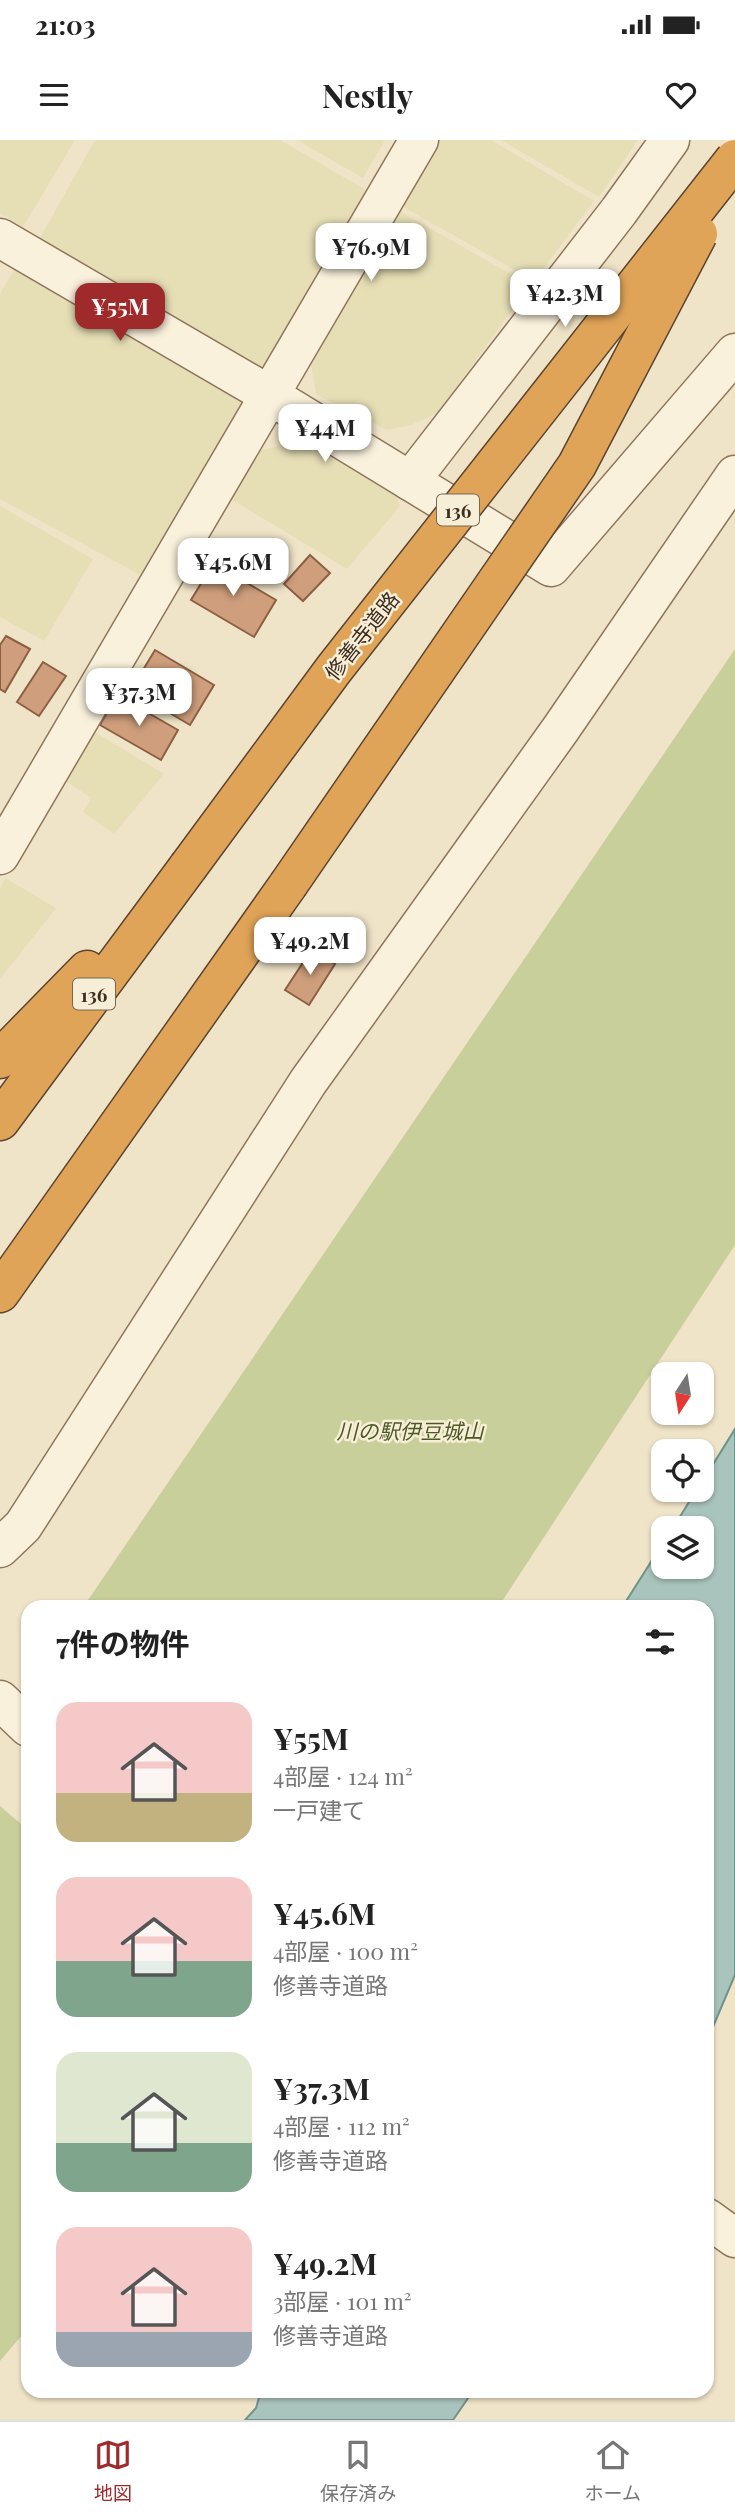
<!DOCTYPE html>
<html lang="ja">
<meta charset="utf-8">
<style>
:root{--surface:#fff;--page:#f2f2f2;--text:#222;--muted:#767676;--line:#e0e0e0;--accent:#9e2a2b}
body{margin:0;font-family:"Playfair Display","Noto Sans JP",serif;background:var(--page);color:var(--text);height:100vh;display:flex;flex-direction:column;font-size:26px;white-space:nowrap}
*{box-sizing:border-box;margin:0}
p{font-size:23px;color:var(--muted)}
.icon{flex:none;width:38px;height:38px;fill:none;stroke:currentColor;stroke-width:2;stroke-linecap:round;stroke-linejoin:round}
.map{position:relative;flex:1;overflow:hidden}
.details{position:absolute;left:21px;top:1460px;width:693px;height:798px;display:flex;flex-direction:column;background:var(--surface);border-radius:21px;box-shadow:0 2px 5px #0004}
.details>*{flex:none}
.needle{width:46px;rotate:192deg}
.fabs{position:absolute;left:651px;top:1222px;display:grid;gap:14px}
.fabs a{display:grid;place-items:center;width:63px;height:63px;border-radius:14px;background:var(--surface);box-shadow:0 2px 5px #0004;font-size:35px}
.price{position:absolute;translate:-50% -60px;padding:0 16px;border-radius:14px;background:#fff;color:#222;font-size:23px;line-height:46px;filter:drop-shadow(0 2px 4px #0008)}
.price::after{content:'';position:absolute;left:50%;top:42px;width:21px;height:16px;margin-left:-10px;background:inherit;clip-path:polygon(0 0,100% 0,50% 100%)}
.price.active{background:var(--accent);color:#fff}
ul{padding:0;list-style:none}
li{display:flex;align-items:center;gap:21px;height:175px;padding:0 35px}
li span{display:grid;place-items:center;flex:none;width:196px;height:140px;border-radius:21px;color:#555}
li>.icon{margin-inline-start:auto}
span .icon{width:84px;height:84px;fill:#fffc;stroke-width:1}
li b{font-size:30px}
h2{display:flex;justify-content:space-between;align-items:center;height:84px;padding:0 35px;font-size:30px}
.status{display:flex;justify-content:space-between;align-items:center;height:49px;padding:0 35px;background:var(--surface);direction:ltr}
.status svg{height:19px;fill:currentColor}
header{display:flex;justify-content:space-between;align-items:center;height:91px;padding:0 35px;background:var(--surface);font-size:32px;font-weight:700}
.dock{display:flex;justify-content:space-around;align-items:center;height:98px;border-top:2px solid var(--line);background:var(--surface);font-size:19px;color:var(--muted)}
.dock a{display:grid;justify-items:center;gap:4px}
.dock .active{color:var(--accent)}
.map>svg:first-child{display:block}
</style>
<div class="status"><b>21:03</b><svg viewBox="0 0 49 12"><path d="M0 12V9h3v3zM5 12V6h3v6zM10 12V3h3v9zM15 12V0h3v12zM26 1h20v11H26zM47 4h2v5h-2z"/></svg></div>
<header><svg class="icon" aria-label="menu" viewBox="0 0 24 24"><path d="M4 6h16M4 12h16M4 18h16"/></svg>Nestly<svg class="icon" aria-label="heart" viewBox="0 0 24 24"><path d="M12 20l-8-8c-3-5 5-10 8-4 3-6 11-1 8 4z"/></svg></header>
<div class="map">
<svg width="735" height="2280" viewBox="0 0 735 2280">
<rect width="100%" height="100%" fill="#f0e4c8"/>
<g fill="#e6deb5">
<path d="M0 0H75L23 87 0 73Z"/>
<path d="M95 0H280L371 53 266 233 39 100Z"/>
<path d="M297 0H385L363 38Z"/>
<path d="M439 0H491L594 61 534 141 402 66Z"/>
<path d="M501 0H638L599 57Z"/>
<path d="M398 70 530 145 438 273 411 285 387 290 316 254 310 219Z"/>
<path d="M19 121 251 259 146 438 0 359V154Z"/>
<path d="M304 300 397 357 400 366 347 429 226 356 256 311Z"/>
<path d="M0 366 93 419 44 501 0 477Z"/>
<path d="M93 591 164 634 114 694 83 672 91 658 63 639Z"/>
<path d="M5 738 56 768 0 839V748Z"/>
</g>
<g fill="#c9cf9b">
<path d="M735 509V1105L499 1466H84Z"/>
<path d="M0 1666 28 1690V2188L0 2221Z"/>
</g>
<g fill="#a9c4bc" stroke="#6f938a" stroke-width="2">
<path d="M735 1289V1835L707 1901V1466H623L663 1403V1426H702V1388H673L697 1349H702V1342Z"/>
<path d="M261 2251V2250L473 2251 453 2280H245L256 2268Z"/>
</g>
<g fill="#cf9f7d" stroke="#8d5f41" stroke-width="2">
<path d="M229 415 238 421 230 433 276 460 254 497 191 460 216 419 224 424Z"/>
<path d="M310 415 330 433 303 461 284 444Z"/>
<path d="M6 496 30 509 5 552 0 549V505Z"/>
<path d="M155 510 214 545 190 585 131 550Z"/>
<path d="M43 522 66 536 39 576 17 562Z"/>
<path d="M117 555 178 590 161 620 100 585Z"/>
<path d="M312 809 335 824 309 865 285 850Z"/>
</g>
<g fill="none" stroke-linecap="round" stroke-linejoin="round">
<g stroke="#8d765c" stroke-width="41">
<g id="minor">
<path d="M0 98 271 256 551 427 735 213"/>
<path d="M410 341 619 71 670 0"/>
<path d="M0 715 419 0"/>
<path d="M0 1408 23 1386 308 942 560 590 735 335"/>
<path d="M0 1560 28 1587"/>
<path d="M707 2078 735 2098"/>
</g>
</g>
<g stroke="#5b4430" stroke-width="41">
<g id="highway">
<path d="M0 919 87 830"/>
<path d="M0 981 188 727"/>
<path d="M0 1153 288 745"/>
</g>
</g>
<use href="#minor" stroke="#faf1dc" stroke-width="38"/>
<use href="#highway" stroke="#e0a458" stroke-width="38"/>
<g stroke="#5b4430" stroke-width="41" stroke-linecap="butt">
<g id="highway-bridge">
<path d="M188 727 334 529 735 19"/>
<path d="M288 745 577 325 698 94"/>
</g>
</g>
<use href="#highway-bridge" stroke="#e0a458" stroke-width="38"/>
</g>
<g text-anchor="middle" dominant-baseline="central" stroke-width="5" stroke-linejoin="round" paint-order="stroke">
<g fill="#f7eed8" stroke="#756857" stroke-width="2">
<rect x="437" y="354.5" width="42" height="31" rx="5"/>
<rect x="73" y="838.5" width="42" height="31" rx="5"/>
</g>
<g font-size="19" font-weight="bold" fill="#3d2e20">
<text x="458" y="370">136</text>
<text x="94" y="854">136</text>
</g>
<g font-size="21" fill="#3d2e20" stroke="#f7eed8">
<text transform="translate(361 495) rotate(-52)">修善寺道路</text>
</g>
<g font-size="21" font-style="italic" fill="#4d5a26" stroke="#f7eed8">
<text x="410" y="1290">川の駅伊豆城山</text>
</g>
</g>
</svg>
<div class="fabs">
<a><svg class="needle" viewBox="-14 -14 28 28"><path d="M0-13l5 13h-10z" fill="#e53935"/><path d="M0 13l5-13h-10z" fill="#767676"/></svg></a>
<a><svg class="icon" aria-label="locate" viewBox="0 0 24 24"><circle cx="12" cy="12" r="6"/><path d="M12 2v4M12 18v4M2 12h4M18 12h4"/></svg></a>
<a><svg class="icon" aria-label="layers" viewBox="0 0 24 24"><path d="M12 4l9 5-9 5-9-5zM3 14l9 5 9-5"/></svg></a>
</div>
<b class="price" style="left:371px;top:143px">¥76.9M</b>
<b class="price" style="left:565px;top:189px">¥42.3M</b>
<b class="price active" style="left:120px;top:203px">¥55M</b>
<b class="price" style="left:325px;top:324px">¥44M</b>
<b class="price" style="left:233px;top:458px">¥45.6M</b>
<b class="price" style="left:139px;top:588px">¥37.3M</b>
<b class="price" style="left:310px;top:837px">¥49.2M</b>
<section class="details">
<h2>7件の物件<svg class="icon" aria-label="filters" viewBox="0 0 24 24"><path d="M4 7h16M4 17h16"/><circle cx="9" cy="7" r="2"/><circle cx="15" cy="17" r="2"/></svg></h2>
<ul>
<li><span style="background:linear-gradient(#f6c9c9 65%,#c2b280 0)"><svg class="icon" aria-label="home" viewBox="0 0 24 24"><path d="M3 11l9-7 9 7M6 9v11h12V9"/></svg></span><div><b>¥55M</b><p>4部屋 · 124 m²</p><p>一戸建て</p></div></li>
<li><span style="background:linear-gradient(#f6c9c9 60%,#7fa58c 0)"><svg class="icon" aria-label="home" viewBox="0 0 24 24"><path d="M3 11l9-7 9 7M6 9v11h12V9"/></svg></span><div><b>¥45.6M</b><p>4部屋 · 100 m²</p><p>修善寺道路</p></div></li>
<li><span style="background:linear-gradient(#dfe7d0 65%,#7fa58c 0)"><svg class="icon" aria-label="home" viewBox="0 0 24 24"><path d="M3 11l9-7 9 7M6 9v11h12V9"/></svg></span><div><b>¥37.3M</b><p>4部屋 · 112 m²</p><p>修善寺道路</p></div></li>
<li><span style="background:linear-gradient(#f6c9c9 75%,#9aa5b1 0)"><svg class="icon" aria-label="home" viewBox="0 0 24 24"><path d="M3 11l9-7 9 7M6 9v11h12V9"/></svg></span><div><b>¥49.2M</b><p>3部屋 · 101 m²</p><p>修善寺道路</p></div></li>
</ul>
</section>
</div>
<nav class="dock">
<a class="active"><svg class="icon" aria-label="map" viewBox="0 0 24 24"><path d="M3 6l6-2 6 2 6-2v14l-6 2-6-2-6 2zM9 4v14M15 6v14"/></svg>地図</a>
<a><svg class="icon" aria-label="saved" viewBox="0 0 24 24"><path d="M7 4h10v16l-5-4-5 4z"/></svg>保存済み</a>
<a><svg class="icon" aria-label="home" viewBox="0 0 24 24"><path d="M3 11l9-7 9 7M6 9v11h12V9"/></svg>ホーム</a>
</nav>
